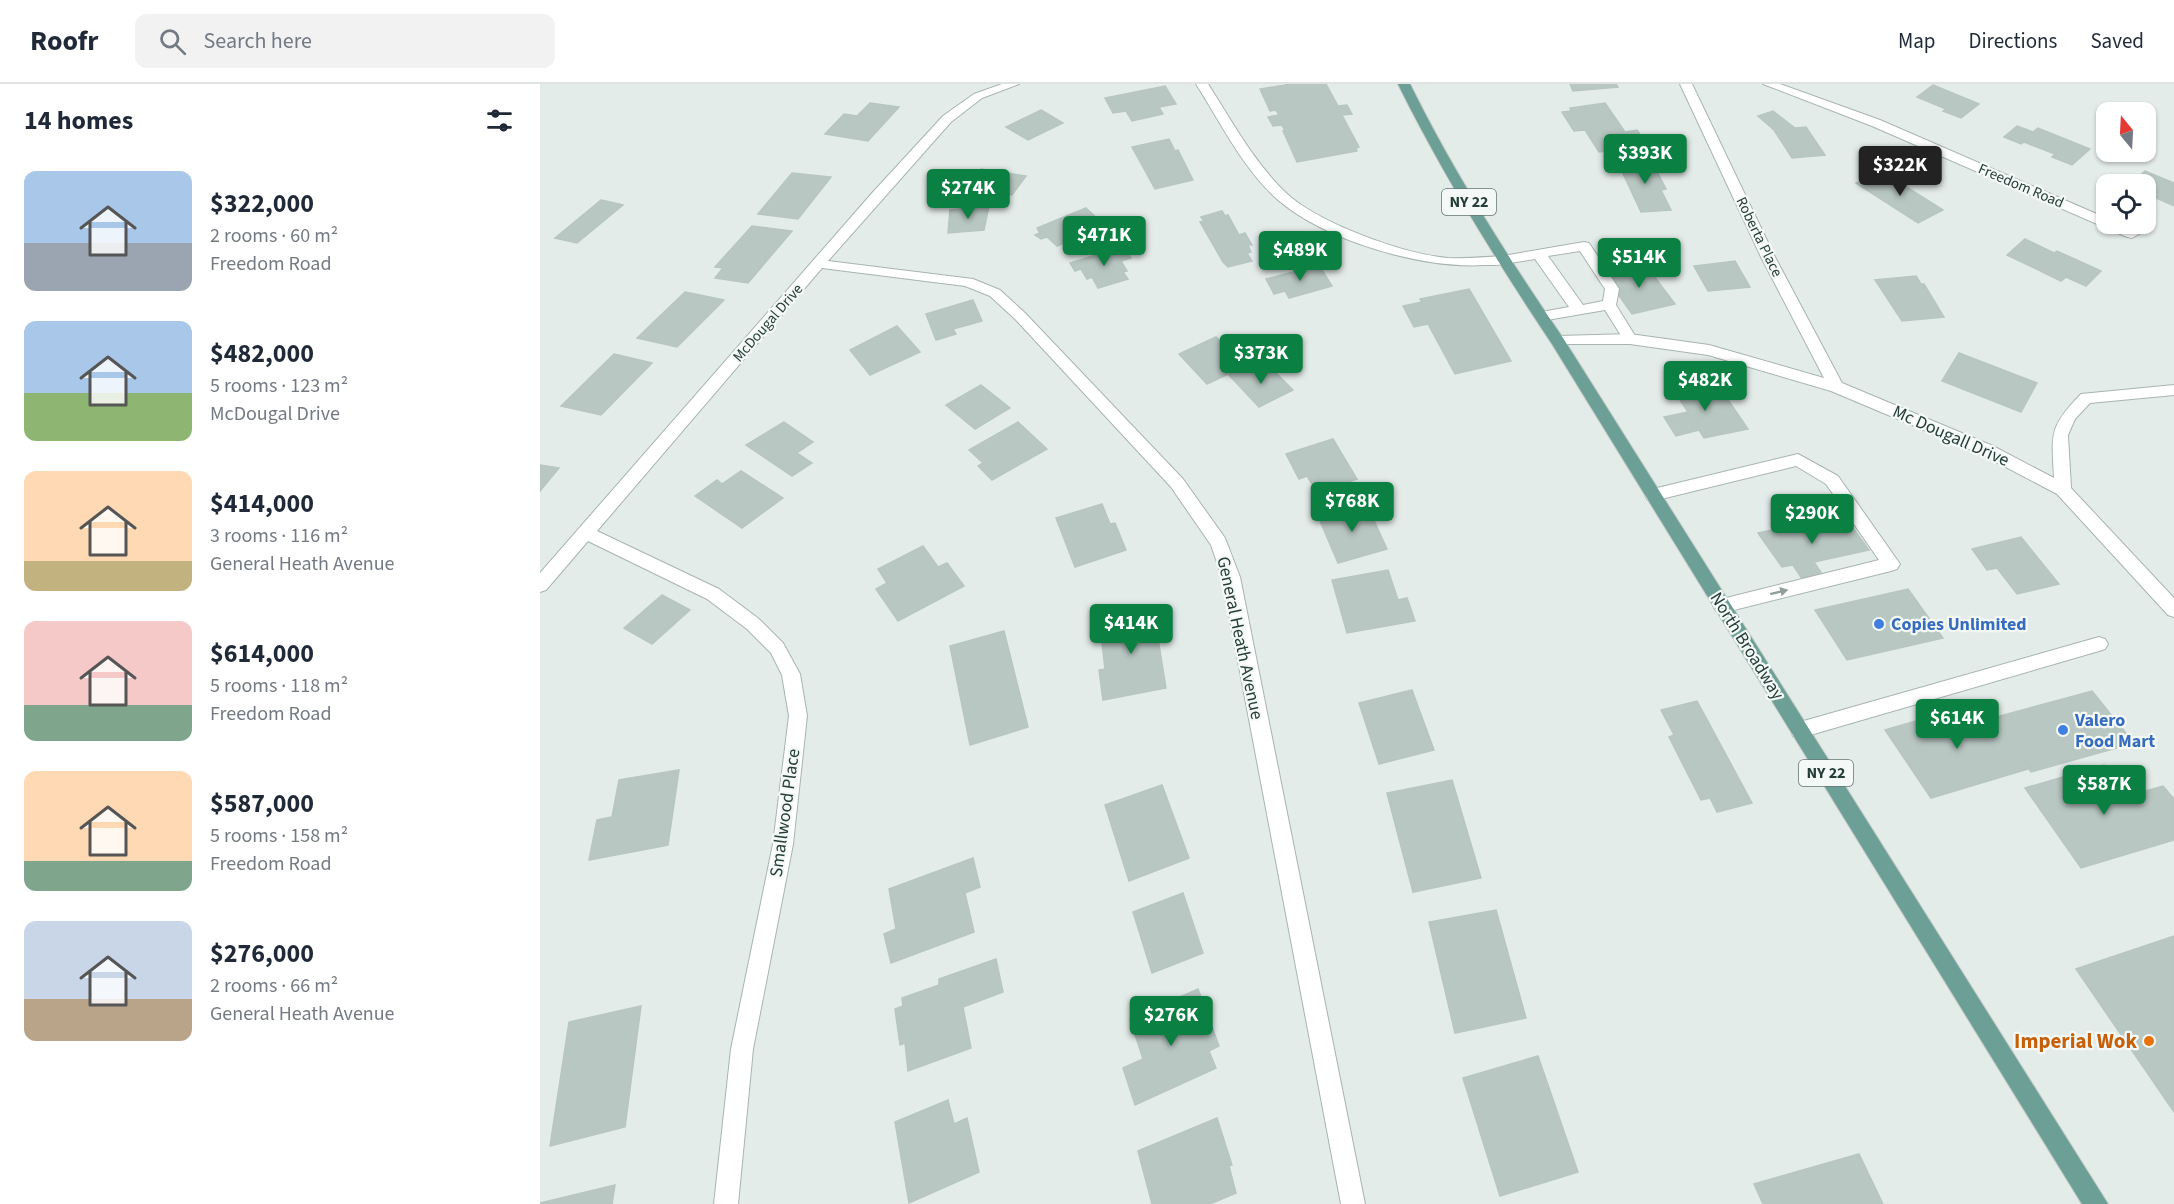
<!DOCTYPE html>
<meta charset="utf-8">
<style>
:root{--surface:#fff;--page:#f2f2f3;--text:#1f2937;--muted:#747a83;--line:#e0e1e3;--accent:#0b8043}
body{margin:0;font-family:"Source Sans 3",sans-serif;background:var(--page);color:var(--text);height:100vh;display:flex;flex-direction:column;font-size:22px;white-space:nowrap}
*{box-sizing:border-box;margin:0}
p{font-size:20px;color:var(--muted)}
.icon{flex:none;width:33px;height:33px;fill:none;stroke:currentColor;stroke-width:2;stroke-linecap:round;stroke-linejoin:round}
.map{position:relative;flex:1;overflow:hidden}
.sheet{display:flex;flex-direction:column;background:var(--surface);width:540px}
.sheet>*{flex:none}
.needle{width:39px;rotate:342deg}
.buttons{position:absolute;left:1556px;top:18px;display:grid;gap:12px}
.buttons a{display:grid;place-items:center;width:60px;height:60px;border-radius:12px;background:var(--surface);box-shadow:0 2px 4px #0004;font-size:30px}
.price{position:absolute;translate:-50% -51px;padding:0 14px;border-radius:6px;background:var(--accent);color:#fff;font-size:20px;line-height:39px;filter:drop-shadow(0 2px 3px #0008)}
.price::after{content:'';position:absolute;left:50%;top:36px;width:18px;height:14px;margin-left:-9px;background:inherit;clip-path:polygon(0 0,100% 0,50% 100%)}
.price.active{background:#222;color:#fff}
ul{padding:0;list-style:none}
li{display:flex;align-items:center;gap:18px;height:150px;padding:0 24px}
li span{display:grid;place-items:center;flex:none;width:168px;height:120px;border-radius:12px;color:#555}
li>.icon{margin-inline-start:auto}
span .icon{width:72px;height:72px;fill:#fffc;stroke-width:1}
li b{font-size:26px}
h2{display:flex;justify-content:space-between;align-items:center;height:72px;padding:0 24px;font-size:26px}
header{display:flex;align-items:center;gap:36px;box-sizing:border-box;height:84px;padding:0 30px;background:var(--surface);border-bottom:2px solid var(--line)}
header strong{font-size:28px}
nav{display:flex;gap:33px;margin-inline-start:auto;font-size:21px}
.search{width:420px;height:54px;background:var(--page);display:flex;align-items:center;gap:15px;box-sizing:border-box;padding:0 21px;border-radius:12px;color:var(--muted);font-size:22px}
main{display:flex;flex:1;min-height:0}
.map>svg:first-child{display:block}
</style>
<header>
<strong>Roofr</strong>
<div class="search"><svg class="icon" aria-label="search" viewBox="0 0 24 24"><circle cx="10" cy="10" r="6"/><path d="M15 15l6 6"/></svg>Search here</div>
<nav><a>Map</a><a>Directions</a><a>Saved</a></nav>
</header>
<main>
<section class="sheet">
<h2>14 homes<svg class="icon" aria-label="filters" viewBox="0 0 24 24"><path d="M4 7h16M4 17h16"/><circle cx="9" cy="7" r="2"/><circle cx="15" cy="17" r="2"/></svg></h2>
<ul>
<li><span style="background:linear-gradient(#a9c7e8 60%,#9aa5b1 0)"><svg class="icon" aria-label="home" viewBox="0 0 24 24"><path d="M3 11l9-7 9 7M6 9v11h12V9"/></svg></span><div><b>$322,000</b><p>2 rooms · 60 m²</p><p>Freedom Road</p></div></li>
<li><span style="background:linear-gradient(#a9c7e8 60%,#8fb573 0)"><svg class="icon" aria-label="home" viewBox="0 0 24 24"><path d="M3 11l9-7 9 7M6 9v11h12V9"/></svg></span><div><b>$482,000</b><p>5 rooms · 123 m²</p><p>McDougal Drive</p></div></li>
<li><span style="background:linear-gradient(#ffd9b3 75%,#c2b280 0)"><svg class="icon" aria-label="home" viewBox="0 0 24 24"><path d="M3 11l9-7 9 7M6 9v11h12V9"/></svg></span><div><b>$414,000</b><p>3 rooms · 116 m²</p><p>General Heath Avenue</p></div></li>
<li><span style="background:linear-gradient(#f6c9c9 70%,#7fa58c 0)"><svg class="icon" aria-label="home" viewBox="0 0 24 24"><path d="M3 11l9-7 9 7M6 9v11h12V9"/></svg></span><div><b>$614,000</b><p>5 rooms · 118 m²</p><p>Freedom Road</p></div></li>
<li><span style="background:linear-gradient(#ffd9b3 75%,#7fa58c 0)"><svg class="icon" aria-label="home" viewBox="0 0 24 24"><path d="M3 11l9-7 9 7M6 9v11h12V9"/></svg></span><div><b>$587,000</b><p>5 rooms · 158 m²</p><p>Freedom Road</p></div></li>
<li><span style="background:linear-gradient(#c9d6e8 65%,#b9a48a 0)"><svg class="icon" aria-label="home" viewBox="0 0 24 24"><path d="M3 11l9-7 9 7M6 9v11h12V9"/></svg></span><div><b>$276,000</b><p>2 rooms · 66 m²</p><p>General Heath Avenue</p></div></li>
</ul>
</section>
<div class="map">
<svg width="1634" height="1120" viewBox="0 0 1634 1120">
<rect width="100%" height="100%" fill="#e4ece9"/>
<g fill="#b9c7c2" stroke="#b7c6c1" stroke-width="1.5">
<path d="M751 0H786L798 22 807 21 812 30 802 31 819 63 816 64 817 67 757 78 743 47H745L742 41 733 42 728 33 739 31 736 26 730 27 720 5Z"/>
<path d="M1030 0H1076L1078 3 1033 7Z"/>
<path d="M1393 1 1439 20 1421 34 1403 27 1406 25 1377 13Z"/>
<path d="M625 2 636 20 619 23 623 30 592 37 586 27 573 29 565 14Z"/>
<path d="M330 19 359 23 328 57 285 50 304 30 317 32Z"/>
<path d="M1065 19 1085 48 1097 46 1108 62 1059 68 1045 46 1034 47 1022 28 1031 27 1030 24Z"/>
<path d="M501 26 523 39 488 56 466 43Z"/>
<path d="M1233 27 1255 44 1266 43 1285 71 1252 74 1234 46 1218 32Z"/>
<path d="M1477 42 1493 48 1498 44 1550 65 1532 81 1512 73 1515 70 1484 58 1481 60 1464 53Z"/>
<path d="M629 55 635 67 638 66 653 96 615 105 592 63Z"/>
<path d="M1111 76 1126 105 1121 106 1131 126 1101 128 1078 79Z"/>
<path d="M441 85 486 92 472 111 426 104Z"/>
<path d="M1341 87 1403 126 1378 139 1316 99Z"/>
<path d="M1605 87 1634 99V122L1605 109V100H1592Z"/>
<path d="M252 89 291 93 258 135 218 130Z"/>
<path d="M61 116 83 121 37 159 15 154Z"/>
<path d="M449 122 444 146 408 149 410 126Z"/>
<path d="M546 124 562 139 547 146 556 154 533 164 526 158 517 162 507 153 501 155 495 151 500 149 497 144Z"/>
<path d="M682 127 685 132 688 131 699 151 705 149 712 161H708L711 168 707 169 712 177 688 183 683 178 660 138 664 137 661 133Z"/>
<path d="M212 142 252 147 208 199 175 194 183 184 175 183Z"/>
<path d="M1485 155 1514 169 1517 167 1561 187 1546 202 1526 193 1521 197 1467 171Z"/>
<path d="M583 163 591 174 581 177 587 187 583 188 588 195 558 204 552 193 547 195 541 185 535 187 530 179Z"/>
<path d="M1195 177 1210 203 1168 207 1154 182Z"/>
<path d="M1105 180 1135 220 1092 230 1063 189Z"/>
<path d="M779 181 792 202 749 214 745 207 734 210 726 195Z"/>
<path d="M1376 192 1381 200H1384L1404 233 1362 237 1335 196Z"/>
<path d="M929 205 971 277 915 290 888 240 874 243 863 222 882 218 880 215Z"/>
<path d="M145 208 184 216 137 263 97 254Z"/>
<path d="M433 216 442 237 413 245 416 250 396 256 386 230Z"/>
<path d="M357 242 380 268 330 291 310 266Z"/>
<path d="M676 253 705 282 667 300 639 270Z"/>
<path d="M1419 269 1497 299 1481 328 1402 297Z"/>
<path d="M74 270 112 279 61 331 21 322Z"/>
<path d="M706 282 714 291 730 283 753 306 719 323 688 290Z"/>
<path d="M1175 297 1208 345 1164 354 1159 346 1136 352 1124 333 1148 328 1133 305Z"/>
<path d="M441 301 470 324 435 345 406 321Z"/>
<path d="M244 338 273 358 257 369 272 379 252 392 206 361Z"/>
<path d="M478 338 507 365 452 396 438 382 443 379 429 366Z"/>
<path d="M793 355 817 395 777 408 767 392 759 395 746 370Z"/>
<path d="M0 381 19 384 0 407Z"/>
<path d="M201 387 243 414 202 444 155 412 177 396 182 400Z"/>
<path d="M826 419 847 465 798 479 778 432Z"/>
<path d="M562 420 570 440 575 439 586 466 535 483 516 434Z"/>
<path d="M1297 432 1306 446 1313 444 1329 466 1274 478 1284 493 1264 498 1253 481 1242 483 1218 449Z"/>
<path d="M1481 453 1519 500 1477 510 1457 484 1447 486 1432 465Z"/>
<path d="M383 462 398 483 407 479 424 502 358 537 336 505 347 499 338 485Z"/>
<path d="M848 486 858 516 867 514 875 537 807 549 792 496Z"/>
<path d="M1368 505 1403 554 1307 576 1275 526Z"/>
<path d="M122 511 150 526 112 560 84 544Z"/>
<path d="M613 524 626 604 563 616 559 586 565 585 559 533Z"/>
<path d="M464 547 488 643 430 661 410 562Z"/>
<path d="M872 606 894 666 839 680 819 619Z"/>
<path d="M1552 607 1594 659 1491 688 1453 634Z"/>
<path d="M1157 617 1212 719 1177 728 1170 714 1161 716 1129 653 1134 651 1121 626Z"/>
<path d="M1441 618 1491 684 1391 714 1345 646Z"/>
<path d="M1564 681 1588 712 1623 702 1634 715V756L1541 784 1485 704Z"/>
<path d="M139 686 128 761 49 776 57 736 72 733 79 696Z"/>
<path d="M912 696 941 794 873 808 847 709Z"/>
<path d="M622 701 649 774 589 797 565 721Z"/>
<path d="M433 774 440 803 425 809 434 848 351 879 344 850 356 845 349 805Z"/>
<path d="M643 809 663 869 612 889 593 828Z"/>
<path d="M956 826 986 934 915 949 889 838Z"/>
<path d="M1634 852V1028L1536 885Z"/>
<path d="M456 875 463 908 423 923 431 964 368 987 365 959 360 961 355 925 363 922 362 914 399 901V895Z"/>
<path d="M658 905 679 962 669 967 676 984 595 1021 583 984 603 975 590 935Z"/>
<path d="M101 922 85 1043 10 1062 29 938Z"/>
<path d="M998 972 1038 1088 960 1112 923 994Z"/>
<path d="M408 1016 414 1040 427 1034 439 1088 369 1119 355 1038Z"/>
<path d="M677 1034 692 1081 689 1082 696 1109 670 1120H612L598 1067Z"/>
<path d="M1319 1070 1343 1120H1223L1214 1100Z"/>
<path d="M75 1101 72 1120H0V1119Z"/>
</g>
<g fill="none" stroke-linecap="round" stroke-linejoin="round">
<g stroke="#a7b4b0" stroke-width="2">
<g id="lane">
<path d="M1044 158 1049 159 1079 205 1076 221 1097 255 1095 258H1085L1065 226 1001 237 996 235 994 232 996 229 1029 223 995 175 963 180 956 176 963 172ZM1040 167 1065 205 1063 217 1043 221 1008 172Z"/>
<path d="M1258 370 1298 392 1360 480 1357 485 1351 487 1182 529 1176 527 1173 522 1176 517 1182 515 1339 476 1286 400 1256 382 1113 417 1107 415 1105 411 1107 407 1113 405Z"/>
</g>
</g>
<g stroke="#a7b4b0" stroke-width="2">
<g id="street">
<path d="M462 0H479L442 14 411 38 288 177 433 195 460 206 485 229 643 395 685 454 700 493 825 1120H801L682 493 671 461 631 403 475 235 450 212 425 202 282 184 57 447 179 505 219 535 243 559 260 590 267 632 253 760 213 965 198 1120H174L191 965 233 760 249 632 242 591 231 569 207 545 167 515 48 457 6 506 0 508V489L333 108 403 32 434 10Z"/>
<path d="M656 0H668C692 37 713 77 745 108 777 139 863 170 908 174 926 175 945 173 963 172L970 176C964 182 953 181 944 181 882 185 786 157 738 116 703 85 681 39 656 0Z"/>
<path d="M1140 0H1152L1235 173 1302 299 1453 362 1514 394C1512 350 1508 344 1541 310L1634 301V311L1550 319 1535 335 1528 351 1531 404 1634 514V533L1628 531 1517 410 1441 370 1291 307 1168 271 1090 260H1013L1011 257 1018 252 1090 250 1169 261 1284 294 1221 173Z"/>
<path d="M1223 0H1240L1340 36 1566 134V140H1578L1599 150 1592 154 1587 153 1332 42Z"/>
<path d="M1559 553 1565 555 1568 560 1565 565 1559 567 1260 654 1253 652 1251 646 1253 640 1260 638Z"/>
</g>
</g>
<g stroke="#c2c9c7" stroke-width="2">
<path id="primary" d="M858 0H870C914 89 967 172 1023 254L1568 1120H1542L1012 260C956 176 903 91 858 0Z"/>
</g>
<use href="#lane" fill="#fff" fill-rule="evenodd"/>
<use href="#street" fill="#fff" fill-rule="evenodd"/>
<use href="#primary" fill="#6c9f95" fill-rule="evenodd"/>
</g>
<defs><path id="oneway-solid" d="M-6-.8H1V-3.2L6.5 0L1 3.2V.8H-6Z" transform="scale(1.5)"/></defs>
<use fill="#929e9c" href="#oneway-solid" transform="translate(1239 508) rotate(-14)"/>
<g fill="#3f7fe0" stroke="#f4f9f7" stroke-width="2">
<circle cx="1339" cy="540" r="6"/>
<circle cx="1523" cy="646" r="6"/>
</g>
<circle fill="#e8710a" stroke="#f4f9f7" stroke-width="2" cx="1609" cy="957" r="6"/>
<g text-anchor="middle" dominant-baseline="central" stroke-width="4.5" stroke-linejoin="round" paint-order="stroke">
<g font-size="15" fill="#253d38" stroke="#f4f9f7">
<text transform="translate(1481 102) rotate(23)">Freedom Road</text>
<text transform="translate(1219 153) rotate(64)">Roberta Place</text>
<text transform="translate(228 239) rotate(-49)">McDougal Drive</text>
</g>
<g fill="#f4f9f7" stroke="#637571" stroke-width="1.5">
<rect x="902" y="105" width="54" height="26" rx="4.5"/>
<rect x="1259" y="676" width="54" height="26" rx="4.5"/>
</g>
<g font-size="16" font-weight="bold" fill="#253d38">
<text x="929" y="118">NY 22</text>
<text x="1286" y="689">NY 22</text>
</g>
<g font-size="18" fill="#253d38" stroke="#f4f9f7">
<text transform="translate(1411 352) rotate(24)">Mc Dougall Drive</text>
<text transform="translate(700 554) rotate(78)">General Heath Avenue</text>
<text transform="translate(1207 562) rotate(58)">North Broadway</text>
<text transform="translate(245 729) rotate(-82)">Smallwood Place</text>
</g>
<g font-size="18" font-weight="bold" fill="#366cbe" stroke="#f4f9f7" text-anchor="start">
<text x="1351" y="540">Copies Unlimited</text>
<text x="1535" y="636">Valero<tspan x="1535" dy="21">Food Mart</tspan></text>
</g>
<g font-size="21" font-weight="bold" fill="#c56008" stroke="#f4f9f7" text-anchor="end">
<text x="1597" y="957">Imperial Wok</text>
</g>
</g>
</svg>
<div class="buttons">
<a><svg class="needle" viewBox="-14 -14 28 28"><path d="M0-13l5 13h-10z" fill="#e53935"/><path d="M0 13l5-13h-10z" fill="#747a83"/></svg></a>
<a><svg class="icon" aria-label="locate" viewBox="0 0 24 24"><circle cx="12" cy="12" r="6"/><path d="M12 2v4M12 18v4M2 12h4M18 12h4"/></svg></a>
</div>
<b class="price" style="left:1105px;top:101px">$393K</b>
<b class="price active" style="left:1360px;top:113px">$322K</b>
<b class="price" style="left:428px;top:136px">$274K</b>
<b class="price" style="left:564px;top:183px">$471K</b>
<b class="price" style="left:760px;top:198px">$489K</b>
<b class="price" style="left:1099px;top:205px">$514K</b>
<b class="price" style="left:721px;top:301px">$373K</b>
<b class="price" style="left:1165px;top:328px">$482K</b>
<b class="price" style="left:812px;top:449px">$768K</b>
<b class="price" style="left:1272px;top:461px">$290K</b>
<b class="price" style="left:591px;top:571px">$414K</b>
<b class="price" style="left:1417px;top:666px">$614K</b>
<b class="price" style="left:1564px;top:732px">$587K</b>
<b class="price" style="left:631px;top:963px">$276K</b>
</div>
</main>
